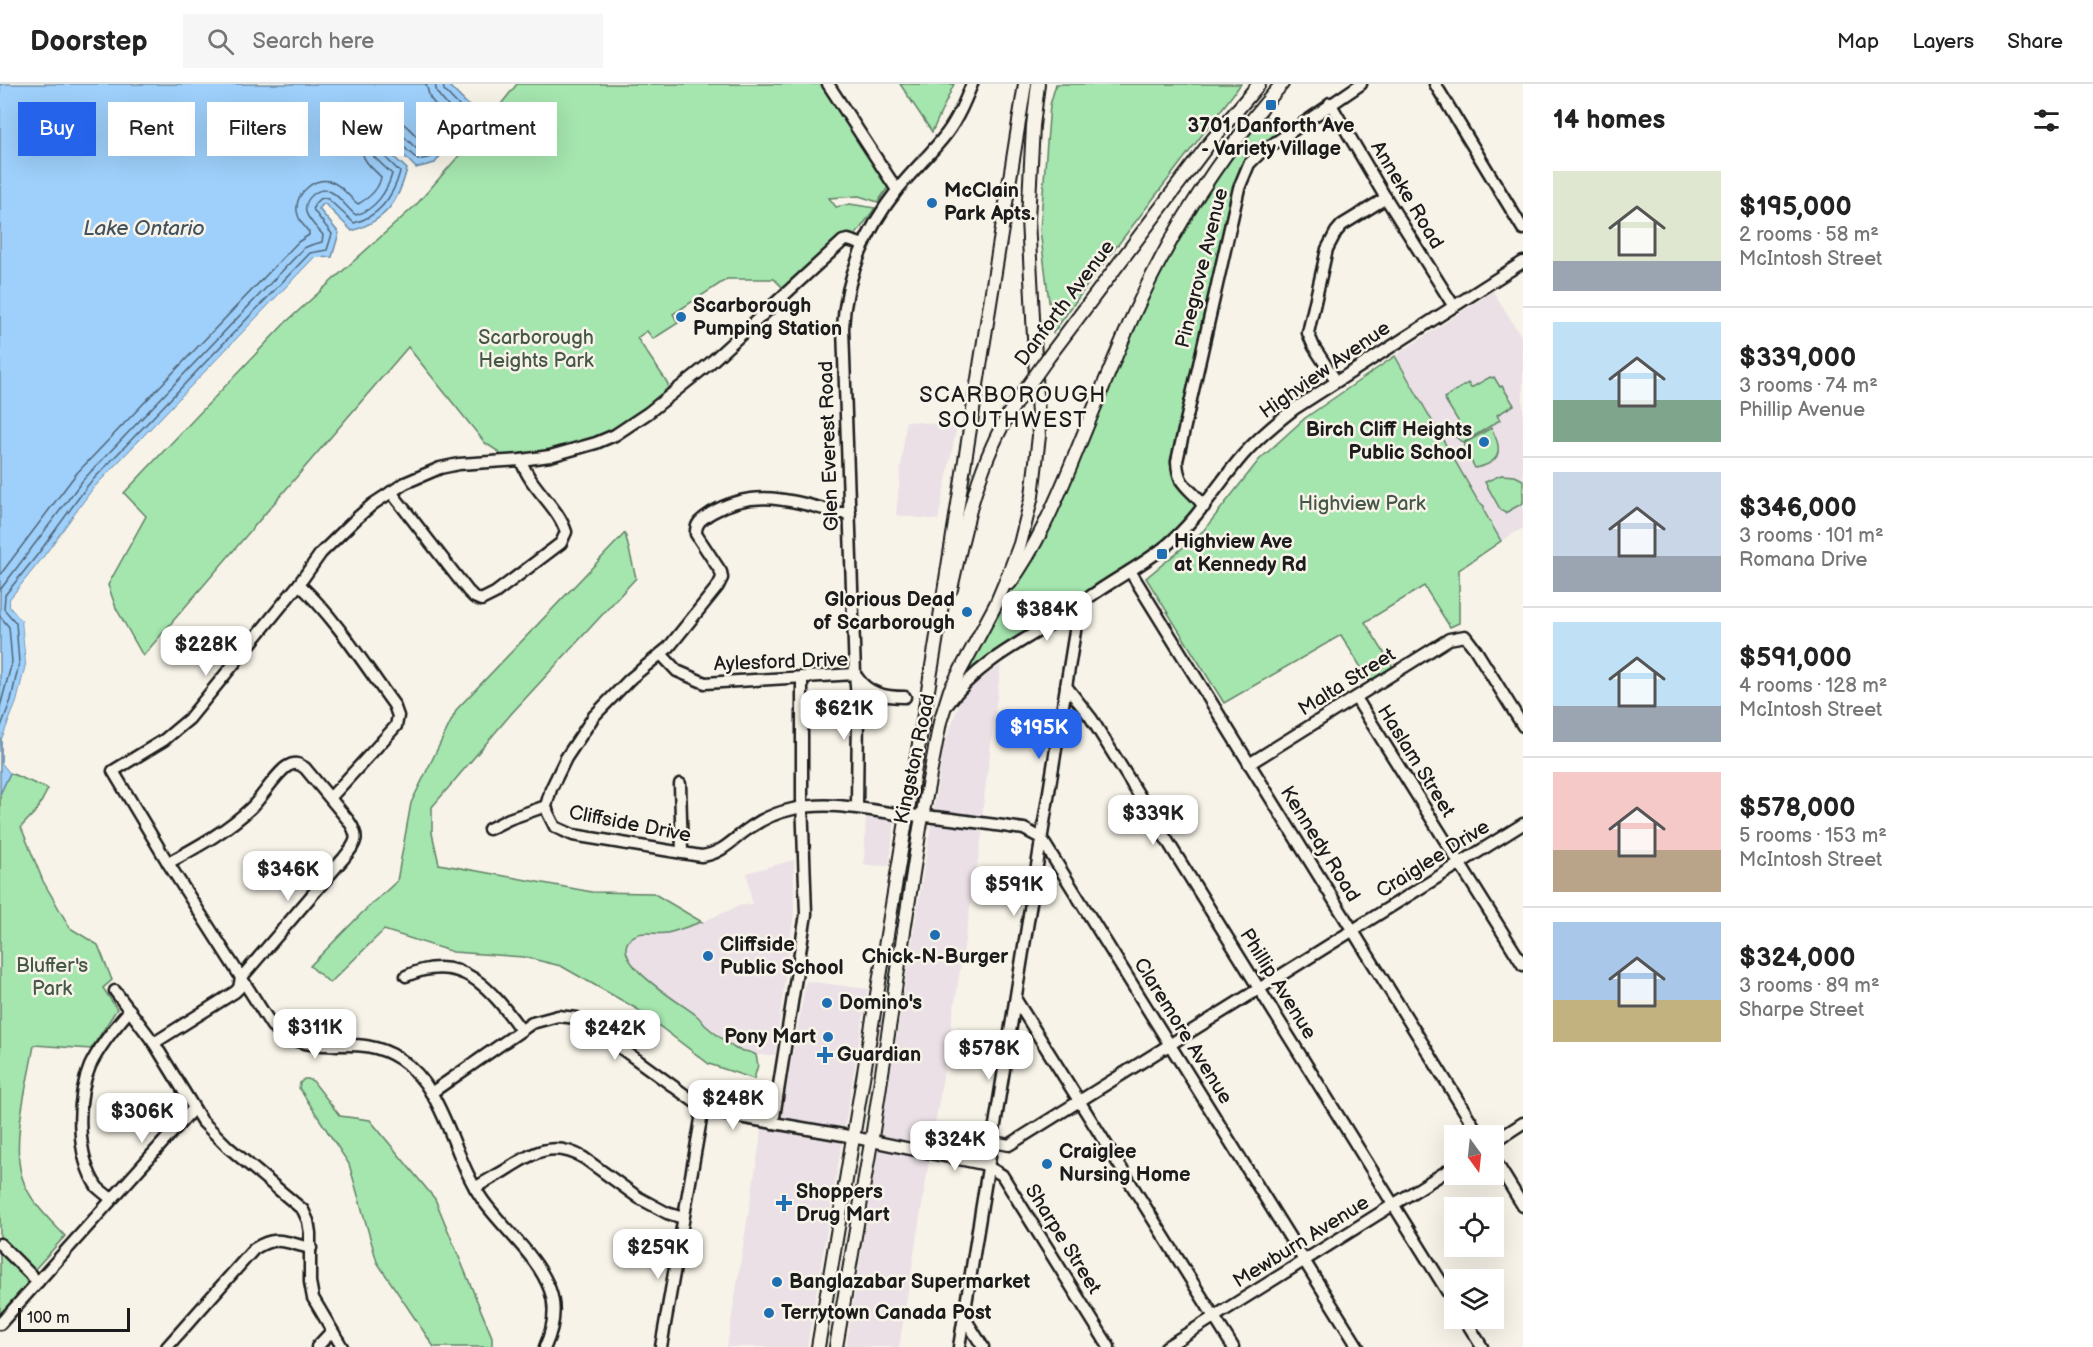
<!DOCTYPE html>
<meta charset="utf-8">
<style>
:root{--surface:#fff;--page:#f6f6f6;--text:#222;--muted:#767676;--line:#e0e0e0;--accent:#2563eb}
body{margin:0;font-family:"Balsamiq Sans",sans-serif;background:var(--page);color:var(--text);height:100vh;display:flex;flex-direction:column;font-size:22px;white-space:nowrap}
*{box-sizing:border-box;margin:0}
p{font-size:20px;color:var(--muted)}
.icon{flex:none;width:33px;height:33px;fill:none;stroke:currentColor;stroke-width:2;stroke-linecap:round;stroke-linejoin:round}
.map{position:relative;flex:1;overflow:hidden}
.panel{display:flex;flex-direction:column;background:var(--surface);width:570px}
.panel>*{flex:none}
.top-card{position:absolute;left:18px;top:18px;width:570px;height:54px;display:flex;gap:12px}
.needle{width:39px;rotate:165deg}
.controls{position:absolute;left:1444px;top:1041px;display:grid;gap:12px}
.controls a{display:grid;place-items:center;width:60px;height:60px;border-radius:0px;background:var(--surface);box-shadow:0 6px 24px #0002;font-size:30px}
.scale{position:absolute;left:18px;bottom:15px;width:112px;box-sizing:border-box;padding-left:6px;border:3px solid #1c1c1c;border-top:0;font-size:16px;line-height:21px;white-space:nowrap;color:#1c1c1c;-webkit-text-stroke:4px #f7f3e8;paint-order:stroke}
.price{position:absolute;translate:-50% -51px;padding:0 14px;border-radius:12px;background:#fff;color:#222;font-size:20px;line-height:39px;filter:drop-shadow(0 2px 3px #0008)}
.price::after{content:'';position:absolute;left:50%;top:36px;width:18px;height:14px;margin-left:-9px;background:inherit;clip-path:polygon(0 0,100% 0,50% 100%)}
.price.active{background:var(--accent);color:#fff}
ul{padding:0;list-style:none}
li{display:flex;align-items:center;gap:18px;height:150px;padding:0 30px}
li+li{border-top:2px solid var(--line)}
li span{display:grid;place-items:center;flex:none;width:168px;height:120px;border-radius:0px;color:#555}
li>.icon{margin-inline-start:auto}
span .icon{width:72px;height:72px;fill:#fffc;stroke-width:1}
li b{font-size:26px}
h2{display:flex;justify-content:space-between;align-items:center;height:72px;padding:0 30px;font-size:26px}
.tag{padding:0 21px;border-radius:0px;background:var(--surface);box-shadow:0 6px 24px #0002;font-size:21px;line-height:54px}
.tag.active{background:var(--accent);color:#fff}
header{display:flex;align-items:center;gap:36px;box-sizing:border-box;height:84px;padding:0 30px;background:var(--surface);border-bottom:2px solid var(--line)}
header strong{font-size:28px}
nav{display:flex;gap:33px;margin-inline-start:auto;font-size:21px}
.search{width:420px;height:54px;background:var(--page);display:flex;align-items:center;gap:15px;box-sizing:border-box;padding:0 21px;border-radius:0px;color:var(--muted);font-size:22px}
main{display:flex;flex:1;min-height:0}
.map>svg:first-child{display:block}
</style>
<header>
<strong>Doorstep</strong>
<div class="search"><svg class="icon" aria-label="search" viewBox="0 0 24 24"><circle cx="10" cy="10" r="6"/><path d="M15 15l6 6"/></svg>Search here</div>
<nav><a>Map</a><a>Layers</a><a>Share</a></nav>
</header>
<main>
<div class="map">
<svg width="1523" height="1263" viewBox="0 0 1523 1263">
<rect width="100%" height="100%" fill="#f7f3e8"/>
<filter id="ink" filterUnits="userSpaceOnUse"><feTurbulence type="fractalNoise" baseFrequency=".0167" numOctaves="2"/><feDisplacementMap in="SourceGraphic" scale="12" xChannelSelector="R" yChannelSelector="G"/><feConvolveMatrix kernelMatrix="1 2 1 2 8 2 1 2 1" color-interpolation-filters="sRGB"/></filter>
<g filter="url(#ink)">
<g fill="#eae0e6">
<path d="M1493 207 1523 255V444L1501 457 1395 272Z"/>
<path d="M906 337 957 342 938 436 896 431Z"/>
<path d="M1001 581 982 731V751L899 1263H846L944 662 964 607Z"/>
<path d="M866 730 895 736 889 782 864 781Z"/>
<path d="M794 776V828L775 971H756L751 967 737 965 704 940 698 932 660 907 631 878 626 866 628 857 633 852 645 848 666 849 702 838 739 822 752 820 747 789Z"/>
<path d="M806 897 868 905 807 1263H727L763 1038 780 1041Z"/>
</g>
<g fill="#a5e5ae" stroke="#608065" stroke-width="1.5">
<path d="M517 0H826L889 102 878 118 859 112 829 114 836 123 850 120 875 124 855 152 848 151 784 205 774 195H727L673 230 678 239 653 255 647 247 637 254 665 295 668 300 667 307C619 350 565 370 501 373L499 368 485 359 408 263 143 572 116 524 108 501 146 432 124 409 285 239 416 121 470 59Z"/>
<path d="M900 0H954L932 48Z"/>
<path d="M1056 0H1241L1091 196 1053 249 1040 146 1050 21Z"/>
<path d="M1264 29 1277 49C1251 71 1245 80 1231 110L1170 379 1175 400 1193 417 1195 422 1194 428 1171 450 1146 470 1085 508 1075 521 1056 533 1047 535 985 576 969 589 967 586 978 564 1029 480 1154 199 1185 142 1238 62Z"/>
<path d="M1395 272 1478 417 1484 422V427L1501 457 1459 486V539L1450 543 1424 502 1365 538 1393 583 1370 598 1341 551 1224 619 1146 494 1204 446 1259 376 1305 334Z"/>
<path d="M1490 293 1492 294 1494 293 1500 303 1502 302 1514 321 1497 331 1500 336 1463 359 1449 347 1460 340 1444 314 1468 299 1471 304Z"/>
<path d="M1491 344C1503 365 1502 379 1475 384L1464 363 1465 359Z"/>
<path d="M1501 391 1515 392 1523 396V419L1505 429 1500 425 1485 398Z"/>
<path d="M625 449 636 494 511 630 432 723V749L439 780 592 808 653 809 702 838C690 841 678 847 667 849 655 851 642 845 631 854 606 877 683 920 696 931 700 934 702 938 705 941 714 949 725 957 734 964 741 968 749 966 756 971L758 981 754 995 709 980 637 925 561 882 524 873 453 868 384 846 330 899 310 882 362 829 397 797 411 719 457 625Z"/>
<path d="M10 689 48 705 37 726 21 743 43 797 70 844 98 861 112 896 103 904 117 925 91 965 34 961C28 999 11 1057 22 1093 29 1117 49 1135 65 1152L26 1195 27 1201 25 1206 0 1233V710Z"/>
<path d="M304 995H308L313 997 340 1032 370 1036 435 1115 492 1253V1263H434L377 1178 349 1080 299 1004 300 999Z"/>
</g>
<path fill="#9ed0fb" stroke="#6a88a2" stroke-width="1.5" d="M0 0H447L470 23 456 50 435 79 416 84 389 56 384 64 407 85C398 119 386 136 352 147L324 119 319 125 339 149 332 173 314 174 93 405 43 474 10 515V523L22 536 26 580 17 618 2 655V679L10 689 0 710Z"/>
<path fill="#f7f3e8" d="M315 173H321L327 176H316L95 407 45 475 13 516V522L25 536 29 580 19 619 5 656V678L11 686 10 689 2 679V655L17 618 26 580 22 537 10 523V515L43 474 93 405Z"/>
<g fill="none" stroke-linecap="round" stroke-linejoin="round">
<g stroke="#506475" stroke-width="1.5">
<path d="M0 491 76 390 298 158 309 151V148C304 142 298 136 297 127 295 109 315 92 332 98 343 102 349 114 358 120 369 114 379 105 381 93 375 86 366 81 363 71 356 53 375 31 395 35 405 38 413 49 420 56L424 55 441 28 430 14 426 0"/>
<path d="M0 506 83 396 304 164 311 161 322 158 323 151C318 145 308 136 306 128 303 115 319 101 331 108 341 113 347 125 356 131 375 126 387 108 392 90L374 73 370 63 377 50 384 44 397 46 420 68 428 66 444 43 452 27 437 9 435 0"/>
<path d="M0 532 9 543 12 578 0 623"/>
<path d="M0 645 11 616 19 579 16 539 4 525 5 511 38 470 88 401 310 169 327 166 332 150 314 127C312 121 317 115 324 114L328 115 354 139C380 132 393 113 400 88L378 66 379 60 386 51 393 53 418 76 432 73 451 47 462 25 444 6 443 0"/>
</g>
<g stroke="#1c1c1c" stroke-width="15">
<g id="minor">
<path d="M828 0 897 106"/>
<path d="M1435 0 1523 145"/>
<path d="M1330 19 1384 111 1453 221"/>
<path d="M1336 297 1314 263 1308 249 1327 165 1336 148 1342 141 1386 114"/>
<path d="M391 408 468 507 474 513 481 516 495 509 561 459 566 448C558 422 530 404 521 376"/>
<path d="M1204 423C1192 403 1178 405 1177 377L1239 104 1249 80 1260 69 1361 0"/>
<path d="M850 429H840C793 418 756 402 711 429 702 435 695 439 696 450L721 488 722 494 718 502 669 563 630 595 594 632 566 674 551 705 546 722 548 729 555 743 573 751 701 772C723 770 735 753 751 743 764 734 779 728 793 725 829 717 862 725 897 730 909 732 922 731 934 733 964 736 994 741 1024 745L1041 754 1358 1263"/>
<path d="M1130 487 1480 1052"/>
<path d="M299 500C336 535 364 580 394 621L398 632 396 642 331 713"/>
<path d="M661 570 677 587 705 599 855 590"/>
<path d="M857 593C868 610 885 613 905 613"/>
<path d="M1066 602 1091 634 1455 1220"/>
<path d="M1356 614 1523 881"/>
<path d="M948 620C977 579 1021 558 1062 533 1072 527 1079 520 1088 514 1114 495 1143 481 1167 461 1199 434 1217 401 1243 371 1258 354 1276 339 1294 325L1523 178"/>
<path d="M1249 680 1449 555 1465 552 1475 565 1523 642"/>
<path d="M680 700 682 769"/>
<path d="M857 723 858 626 855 590 843 244C845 194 867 144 898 105 914 85 932 69 947 49 958 34 965 17 972 0"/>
<path d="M489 745 509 735 546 722"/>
<path d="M406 892C462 867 491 905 521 946"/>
<path d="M115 907 154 959 202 1037 228 1063 303 1126 308 1137 310 1149V1198L313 1214 342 1263"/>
<path d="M1016 916 1233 1263"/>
<path d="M154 959 235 908 239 904 241 894 343 775C356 759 361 754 348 736L305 684C299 680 295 678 288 682 277 688 263 712 252 723 227 747 197 763 168 779"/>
<path d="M431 1009 532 939 558 932 577 934 585 938 703 1024 710 1028 843 1051 983 1080 1002 1091 1109 1263"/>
<path d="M773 1039 806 830 802 715V593"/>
<path d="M993 1058 1009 1061 1523 740"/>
<path d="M1494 1058 1523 1039"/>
<path d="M1494 1075 1523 1122"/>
<path d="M475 1104C484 1098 494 1093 504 1087 531 1070 552 1055 584 1074L639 1114 667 1129 683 1134"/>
<path d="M111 1115C107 1111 101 1107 97 1103 76 1072 76 1015 90 982 100 961 115 943 130 926"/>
<path d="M0 1160 38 1198"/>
<path d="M964 1233 983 1263"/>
<path d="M1464 1234 1482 1263"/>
<path d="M0 1240 193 1025"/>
<path d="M167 1263 254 1165C277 1150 286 1159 311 1164"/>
<path d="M317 1263 332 1247"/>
<path d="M545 1263C553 1245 557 1225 550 1206 538 1172 502 1144 482 1115 452 1072 445 1004 400 975 353 944 316 980 272 942L168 779 113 687 164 656 189 635 299 500 321 469 358 433 373 420 405 399 440 384 459 380 521 376 550 372 596 359 615 351 648 329 709 280 843 157 848 156 864 161"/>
<path d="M661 1263 703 1024"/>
<path d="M959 1263 1076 541 1073 526"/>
<path d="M1166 1263 1455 1082"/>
</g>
</g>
<g stroke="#1c1c1c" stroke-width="16">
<g id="major">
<path d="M1047 275 1208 61 1259 0"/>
<path d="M1010 499C1036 463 1054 422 1071 381 1091 332 1111 282 1132 234 1170 149 1221 69 1282 0"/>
<path d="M951 505C965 442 978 379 1013 323"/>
<path d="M818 1263 936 558 1025 0"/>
<path d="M836 1263 873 1047 920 744 940 638 950 606 996 520 1009 489 1020 460 1032 412 1039 352 1028 135 1033 42 1038 0"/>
</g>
</g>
<use href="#minor" stroke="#f7f3e8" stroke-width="10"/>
<use href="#major" stroke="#f7f3e8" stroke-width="12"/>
<g stroke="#1c1c1c" stroke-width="16" stroke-linecap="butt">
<path id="major-bridge" d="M1013 323 1047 275"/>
</g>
<use href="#major-bridge" stroke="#f7f3e8" stroke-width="12"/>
</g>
</g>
<g fill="#1f6fb2" stroke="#f7f3e8" stroke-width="2">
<rect x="1265" y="15" width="12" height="12" rx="3"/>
<circle cx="932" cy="119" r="6"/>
<circle cx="681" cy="233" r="6"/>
<circle cx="1484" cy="358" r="6"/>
<rect x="1156" y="464" width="12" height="12" rx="3"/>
<circle cx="967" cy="528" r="6"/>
<circle cx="935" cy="851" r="6"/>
<circle cx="708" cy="872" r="6"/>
<circle cx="827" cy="919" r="6"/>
<circle cx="828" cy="953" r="6"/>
<path d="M822 962h6v6h6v6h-6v6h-6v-6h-6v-6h6z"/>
<circle cx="1047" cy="1080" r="6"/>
<path d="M781 1110h6v6h6v6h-6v6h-6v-6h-6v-6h6z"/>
<circle cx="777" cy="1198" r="6"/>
<circle cx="769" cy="1229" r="6"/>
</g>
<g text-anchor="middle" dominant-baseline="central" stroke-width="5" stroke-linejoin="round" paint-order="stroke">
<g font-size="20" font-weight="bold" fill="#1c1c1c" stroke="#f7f3e8" text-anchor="start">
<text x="1271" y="42" text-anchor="middle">3701 Danforth Ave<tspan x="1271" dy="23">- Variety Village</tspan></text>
<text x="944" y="107">McClain<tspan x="944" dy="23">Park Apts.</tspan></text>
<text x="693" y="222">Scarborough<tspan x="693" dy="23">Pumping Station</tspan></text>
<text x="1472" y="346" text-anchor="end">Birch Cliff Heights<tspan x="1472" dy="23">Public School</tspan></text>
<text x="1174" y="458">Highview Ave<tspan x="1174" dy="23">at Kennedy Rd</tspan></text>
<text x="955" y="516" text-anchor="end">Glorious Dead<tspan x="955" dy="23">of Scarborough</tspan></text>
<text x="720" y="861">Cliffside<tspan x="720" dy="23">Public School</tspan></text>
<text x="935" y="873" text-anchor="middle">Chick-N-Burger</text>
<text x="839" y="919">Domino's</text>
<text x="816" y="953" text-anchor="end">Pony Mart</text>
<text x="837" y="971">Guardian</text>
<text x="1059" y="1068">Craiglee<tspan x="1059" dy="23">Nursing Home</tspan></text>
<text x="796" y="1108">Shoppers<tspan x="796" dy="23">Drug Mart</tspan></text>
<text x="789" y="1198">Banglazabar Supermarket</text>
<text x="781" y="1229">Terrytown Canada Post</text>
</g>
<g font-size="20" fill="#1c1c1c" stroke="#f7f3e8">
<text transform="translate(1407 111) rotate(59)">Anneke Road</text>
<text transform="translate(1202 184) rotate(-76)">Pinegrove Avenue</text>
<text transform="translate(1065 219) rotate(-53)">Danforth Avenue</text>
<text transform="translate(1325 286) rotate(-35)">Highview Avenue</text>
<text transform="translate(829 362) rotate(-92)">Glen Everest Road</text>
<text transform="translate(781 578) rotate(-2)">Aylesford Drive</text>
<text transform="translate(1347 598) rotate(-32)">Malta Street</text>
<text transform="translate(915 675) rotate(-78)">Kingston Road</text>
<text transform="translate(1416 677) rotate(58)">Haslam Street</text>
<text transform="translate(630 740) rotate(11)">Cliffside Drive</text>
<text transform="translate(1320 760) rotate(58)">Kennedy Road</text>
<text transform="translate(1433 775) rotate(-32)">Craiglee Drive</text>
<text transform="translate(1278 900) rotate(58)">Phillip Avenue</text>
<text transform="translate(1183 947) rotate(58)">Claremore Avenue</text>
<text transform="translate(1063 1155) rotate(58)">Sharpe Street</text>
<text transform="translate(1301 1158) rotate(-32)">Mewburn Avenue</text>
</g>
<g font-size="20" fill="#455848" stroke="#f7f3e8">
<text x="536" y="254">Scarborough<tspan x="536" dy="23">Heights Park</tspan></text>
<text x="1362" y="420">Highview Park</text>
<text x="52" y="882">Bluffer's<tspan x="52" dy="23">Park</tspan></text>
</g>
<g font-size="21" font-style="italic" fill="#43525f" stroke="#f7f3e8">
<text x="144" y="144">Lake Ontario</text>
</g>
<g font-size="22" letter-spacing="1.5" fill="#1c1c1c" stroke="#f7f3e8">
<text x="1013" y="311">SCARBOROUGH<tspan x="1013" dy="25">SOUTHWEST</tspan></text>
</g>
</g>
</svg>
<div class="controls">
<a><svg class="needle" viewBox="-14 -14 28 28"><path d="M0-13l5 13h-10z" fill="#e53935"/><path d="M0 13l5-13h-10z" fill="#767676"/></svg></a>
<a><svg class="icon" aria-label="locate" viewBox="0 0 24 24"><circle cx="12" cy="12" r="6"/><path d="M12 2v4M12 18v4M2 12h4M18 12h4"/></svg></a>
<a><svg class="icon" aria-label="layers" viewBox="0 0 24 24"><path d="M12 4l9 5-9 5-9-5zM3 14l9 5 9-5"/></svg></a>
</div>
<div class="scale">100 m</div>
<b class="price" style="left:1047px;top:558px">$384K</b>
<b class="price" style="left:206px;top:593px">$228K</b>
<b class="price" style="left:844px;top:657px">$621K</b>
<b class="price active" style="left:1039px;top:676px">$195K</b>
<b class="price" style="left:1153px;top:762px">$339K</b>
<b class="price" style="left:288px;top:818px">$346K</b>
<b class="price" style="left:1014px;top:833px">$591K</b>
<b class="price" style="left:315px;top:976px">$311K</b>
<b class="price" style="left:615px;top:977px">$242K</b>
<b class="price" style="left:989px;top:997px">$578K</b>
<b class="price" style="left:733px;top:1047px">$248K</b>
<b class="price" style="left:142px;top:1060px">$306K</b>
<b class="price" style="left:955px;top:1088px">$324K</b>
<b class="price" style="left:658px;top:1196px">$259K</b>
<div class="top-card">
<a class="tag active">Buy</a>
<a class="tag">Rent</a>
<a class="tag">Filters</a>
<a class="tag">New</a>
<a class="tag">Apartment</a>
</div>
</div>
<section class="panel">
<h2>14 homes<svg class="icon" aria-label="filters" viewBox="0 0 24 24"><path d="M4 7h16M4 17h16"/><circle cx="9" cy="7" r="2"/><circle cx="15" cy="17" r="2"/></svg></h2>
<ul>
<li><span style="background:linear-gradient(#dfe7d0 75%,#9aa5b1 0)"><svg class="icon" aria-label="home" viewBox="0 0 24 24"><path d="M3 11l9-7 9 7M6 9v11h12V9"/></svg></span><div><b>$195,000</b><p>2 rooms · 58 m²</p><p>McIntosh Street</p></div></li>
<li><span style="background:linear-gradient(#bfe0f5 65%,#7fa58c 0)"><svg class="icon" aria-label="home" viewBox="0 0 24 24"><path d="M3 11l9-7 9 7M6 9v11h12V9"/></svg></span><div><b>$339,000</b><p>3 rooms · 74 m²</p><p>Phillip Avenue</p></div></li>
<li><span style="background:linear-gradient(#c9d6e8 70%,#9aa5b1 0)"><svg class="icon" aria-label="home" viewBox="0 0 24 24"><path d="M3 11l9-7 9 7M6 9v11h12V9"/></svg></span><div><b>$346,000</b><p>3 rooms · 101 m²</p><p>Romana Drive</p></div></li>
<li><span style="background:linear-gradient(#bfe0f5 70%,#9aa5b1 0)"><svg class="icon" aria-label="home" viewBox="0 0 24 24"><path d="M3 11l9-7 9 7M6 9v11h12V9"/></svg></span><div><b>$591,000</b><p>4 rooms · 128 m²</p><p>McIntosh Street</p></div></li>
<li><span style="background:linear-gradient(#f6c9c9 65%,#b9a48a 0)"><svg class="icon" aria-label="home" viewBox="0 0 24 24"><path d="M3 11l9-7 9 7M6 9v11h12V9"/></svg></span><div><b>$578,000</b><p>5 rooms · 153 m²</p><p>McIntosh Street</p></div></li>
<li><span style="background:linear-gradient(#a9c7e8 65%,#c2b280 0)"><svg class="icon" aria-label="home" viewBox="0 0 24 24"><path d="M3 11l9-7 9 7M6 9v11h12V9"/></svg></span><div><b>$324,000</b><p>3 rooms · 89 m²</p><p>Sharpe Street</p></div></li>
</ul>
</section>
</main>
